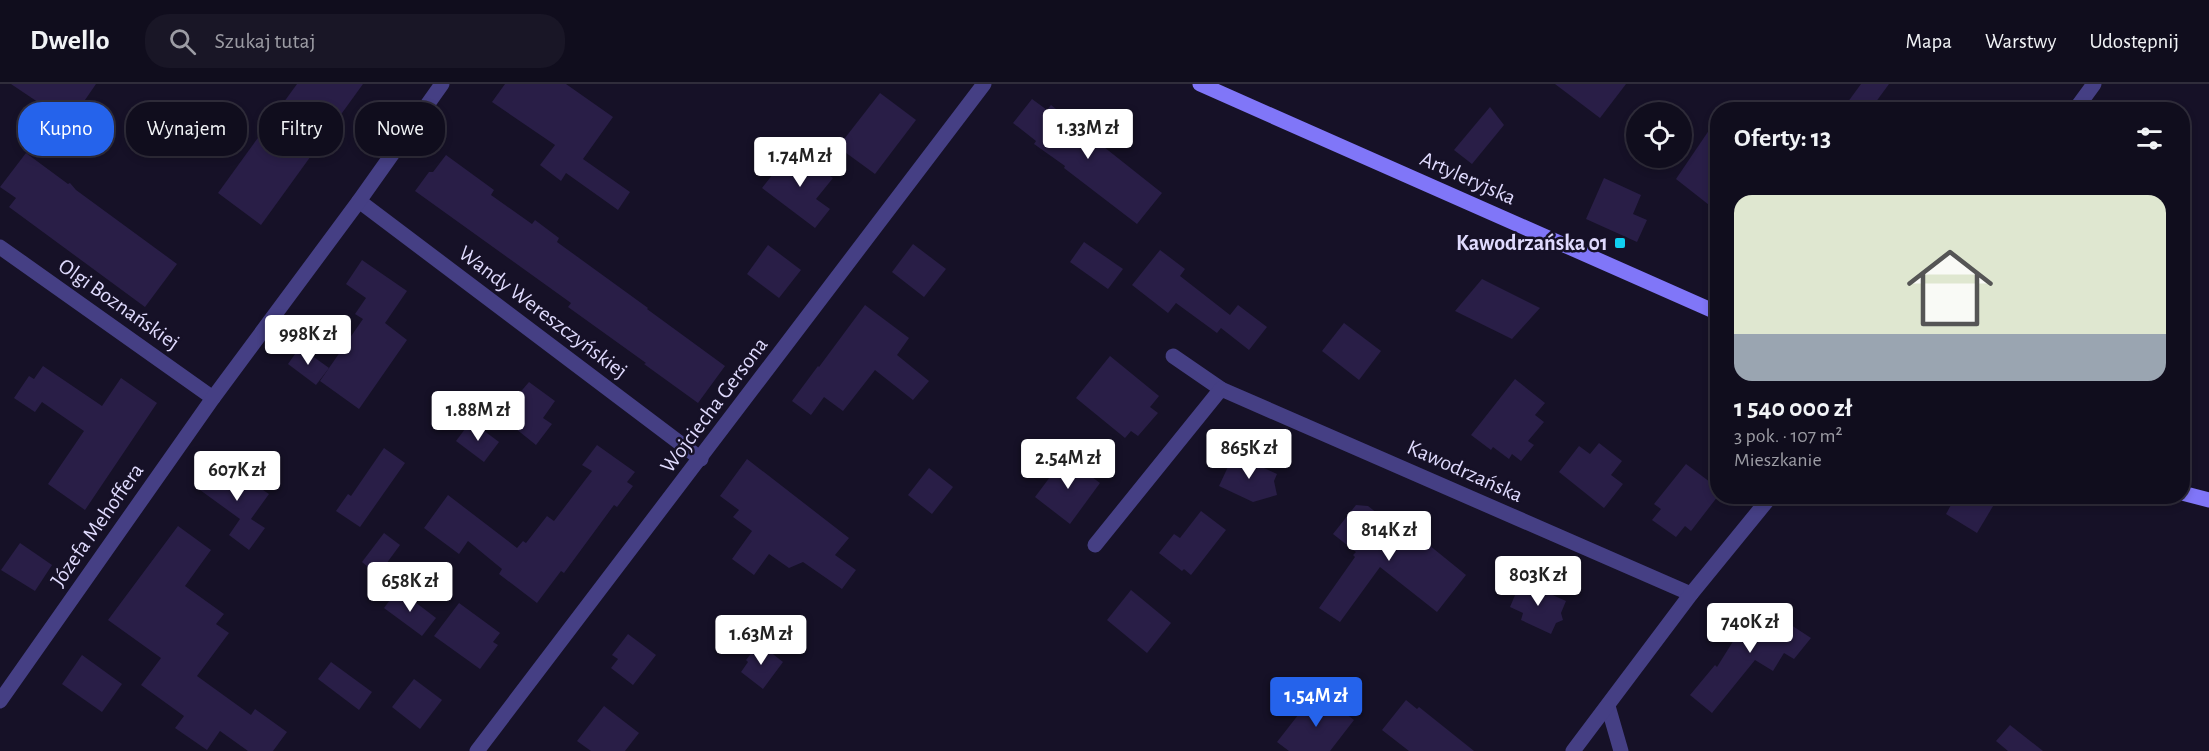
<!DOCTYPE html>
<html lang="pl">
<meta charset="utf-8">
<style>
:root{--surface:#100d1d;--page:#191626;--text:#f1f3f6;--muted:#9c9ca4;--line:#302d3b;--accent:#2563eb}
body{margin:0;font-family:"Alegreya Sans",sans-serif;background:var(--page);color:var(--text);height:100vh;display:flex;flex-direction:column;font-size:22px;white-space:nowrap}
*{box-sizing:border-box;margin:0}
p{font-size:20px;color:var(--muted)}
.icon{flex:none;width:33px;height:33px;fill:none;stroke:currentColor;stroke-width:2;stroke-linecap:round;stroke-linejoin:round}
.map{position:relative;flex:1;overflow:hidden}
.panel{position:absolute;left:1710px;top:18px;width:480px;height:402px;display:flex;flex-direction:column;background:var(--surface);border-radius:24px;box-shadow:0 3px 9px #0003,0 0 0 2px var(--line)}
.panel>*{flex:none}
.guide{position:absolute;left:18px;top:18px;width:570px;height:54px;display:flex;gap:12px}
.fabs{position:absolute;left:1626px;top:18px;display:grid;gap:12px}
.fabs a{display:grid;place-items:center;width:66px;height:66px;border-radius:50%;background:var(--surface);box-shadow:0 3px 9px #0003,0 0 0 2px var(--line);font-size:30px}
.price{position:absolute;translate:-50% -51px;padding:0 14px;border-radius:6px;background:#fff;color:#222;font-size:20px;line-height:39px;filter:drop-shadow(0 2px 3px #0008)}
.price::after{content:'';position:absolute;left:50%;top:36px;width:18px;height:14px;margin-left:-9px;background:inherit;clip-path:polygon(0 0,100% 0,50% 100%)}
.price.current{background:var(--accent);color:#fff}
ul{padding:0;list-style:none}
li{display:grid;align-content:center;gap:12px;height:318px;padding:0 24px}
li+li{border-top:2px solid var(--line)}
li span{display:grid;place-items:center;height:186px;border-radius:18px;color:#555}
li>.icon{margin-inline-start:auto}
span .icon{width:108px;height:108px;fill:#fffc;stroke-width:1}
li b{font-size:26px}
h2{display:flex;justify-content:space-between;align-items:center;height:72px;padding:0 24px;font-size:26px}
.chip{padding:0 21px;border-radius:24px;background:var(--surface);box-shadow:0 3px 9px #0003,0 0 0 2px var(--line);font-size:21px;line-height:54px}
.chip.current{background:var(--accent);color:#fff}
header{display:flex;align-items:center;gap:36px;box-sizing:border-box;height:84px;padding:0 30px;background:var(--surface);border-bottom:2px solid var(--line)}
header strong{font-size:28px}
nav{display:flex;gap:33px;margin-inline-start:auto;font-size:21px}
.search{width:420px;height:54px;background:var(--page);display:flex;align-items:center;gap:15px;box-sizing:border-box;padding:0 21px;border-radius:24px;color:var(--muted);font-size:22px}
.map>svg:first-child{display:block}
</style>
<header>
<strong>Dwello</strong>
<div class="search"><svg class="icon" aria-label="search" viewBox="0 0 24 24"><circle cx="10" cy="10" r="6"/><path d="M15 15l6 6"/></svg>Szukaj tutaj</div>
<nav><a>Mapa</a><a>Warstwy</a><a>Udostępnij</a></nav>
</header>
<div class="map">
<svg width="2209" height="667" viewBox="0 0 2209 667">
<rect width="100%" height="100%" fill="#161127"/>
<g fill="#291e47">
<path d="M11 0H96L76 29 73 27 66 37Z"/>
<path d="M297 0H363L261 141 218 109Z"/>
<path d="M505 0H566L613 33 583 75 630 108 618 126 566 89 561 97 540 81 555 61 492 18Z"/>
<path d="M1555 0H1626L1600 34Z"/>
<path d="M1861 0H1889L1870 26H1842Z"/>
<path d="M880 9 916 36 875 90 838 63Z"/>
<path d="M1032 15 1047 26 1051 21 1162 109 1137 140 1064 84 1065 82 1034 60 1036 57 1013 39Z"/>
<path d="M1490 23 1504 41 1472 80 1454 66Z"/>
<path d="M1718 33V128L1676 95Z"/>
<path d="M792 66 833 94 816 115 830 125 815 144 762 104Z"/>
<path d="M26 69 68 100 70 99 76 106 177 180 145 223 9 123 16 114 0 103Z"/>
<path d="M446 71 494 106 491 111 532 140 535 136 559 154 557 158 648 224 647 225 725 282 698 319 644 280 646 279 568 223 571 219 415 107 429 88H433Z"/>
<path d="M1604 94 1641 111 1633 130 1647 136 1637 158 1586 135Z"/>
<path d="M1084 158 1123 185 1108 205 1070 178Z"/>
<path d="M913 160 946 185 924 213 892 188Z"/>
<path d="M768 161 801 186 779 214 747 190Z"/>
<path d="M1160 166 1185 185 1180 192 1230 231 1238 221 1267 243 1249 266 1221 244 1217 249 1176 219 1168 229 1132 201Z"/>
<path d="M362 176 407 207 385 239 407 256 359 325 320 297 363 235 355 230 366 214 346 200Z"/>
<path d="M1482 195 1540 224 1512 255 1455 227Z"/>
<path d="M865 221 909 254 897 271 929 297 913 316 875 286 843 327 824 313 811 331 792 317 818 282 819 283Z"/>
<path d="M1344 239 1381 267 1359 296 1322 267Z"/>
<path d="M300 263 329 284 316 301 288 280Z"/>
<path d="M1110 272 1159 312 1150 323 1158 329 1138 352 1131 347 1125 354 1076 314Z"/>
<path d="M43 282 102 322 121 294 157 319 85 426 48 400 84 347 42 318 35 328 14 314 29 292 34 295Z"/>
<path d="M1515 295 1545 319 1535 331 1544 338 1528 357 1534 361 1521 377 1512 370 1509 375 1493 363 1491 366 1471 351Z"/>
<path d="M529 298 555 317 543 334 552 340 536 361 500 332Z"/>
<path d="M471 337 499 358 484 378 456 357Z"/>
<path d="M1599 359 1622 377 1611 391 1623 400 1604 424 1559 388 1579 362 1590 370Z"/>
<path d="M597 361 635 388 627 398 633 402 617 423 614 421 564 489 561 487 537 519 499 490 502 485 468 457 459 470 424 444 448 411 517 464 523 457 526 459 547 432 554 437 592 387 582 381Z"/>
<path d="M384 364 405 379 360 443 336 427 348 410 351 412Z"/>
<path d="M1234 370 1277 390 1274 397 1277 411 1253 418 1219 402Z"/>
<path d="M1065 373 1100 399 1070 440 1035 413Z"/>
<path d="M747 375 849 454 835 471 856 486 842 505 803 478 789 484 769 470 754 491 732 475 752 447 733 433 739 426 720 412Z"/>
<path d="M219 379 247 398 248 396 269 410 251 435 265 444 249 466 229 451 240 435 200 406Z"/>
<path d="M1686 380 1718 404V412L1691 447 1685 442 1676 453 1652 436 1661 425 1654 420Z"/>
<path d="M929 384 953 403 932 430 908 411Z"/>
<path d="M1956 412H1999L1977 449 1946 430Z"/>
<path d="M1356 421 1368 422 1382 433 1387 427 1466 491 1437 528 1380 483 1340 538 1319 524 1355 473 1353 471 1356 468 1333 450Z"/>
<path d="M1201 427 1226 446 1191 491 1184 485 1182 487 1159 469 1174 450 1180 454Z"/>
<path d="M178 442 211 466 185 502 224 530 216 540 229 549 197 592 251 631 255 625 287 648 273 667H248L220 647 207 666 175 644 184 632 141 601 161 574 108 536Z"/>
<path d="M384 449 400 461 378 491 362 478Z"/>
<path d="M20 459 52 481 35 507 1 486Z"/>
<path d="M1521 497 1566 517 1561 529 1563 536 1556 539 1551 550 1521 536 1523 529 1510 523Z"/>
<path d="M398 505 436 534 422 552 384 524Z"/>
<path d="M1131 506 1171 539 1147 569 1107 536Z"/>
<path d="M459 519 500 549 493 558 498 561 480 585 434 552Z"/>
<path d="M1757 519 1811 554 1794 575 1784 569 1773 587 1755 576 1712 629 1690 611 1715 581 1717 583Z"/>
<path d="M628 550 656 571 633 601 611 584 618 575 612 571Z"/>
<path d="M759 559 783 578 763 605 741 588 748 578 746 576Z"/>
<path d="M82 571 122 600 102 628 62 600Z"/>
<path d="M331 578 372 608 359 626 318 595Z"/>
<path d="M414 595 442 616 420 645 392 623Z"/>
<path d="M1319 609 1354 636 1330 667H1289L1277 658 1302 626 1304 628Z"/>
<path d="M1406 616 1417 625 1419 623 1474 667H1409L1382 646Z"/>
<path d="M604 622 639 649 625 667H591L577 657Z"/>
<path d="M2010 641 2043 667H2008L1996 657Z"/>
</g>
<g fill="none" stroke-linecap="round" stroke-linejoin="round">
<g stroke="#453f84" stroke-width="15">
<path d="M2075 26 2094 0"/>
<path d="M359 117 701 375"/>
<path d="M0 163 213 314"/>
<path d="M1173 272 1221 305"/>
<path d="M1095 461 1221 305 1691 510"/>
<path d="M0 617 213 314 359 117 442 0"/>
<path d="M1608 622 1621 667"/>
<path d="M477 667 984 0"/>
<path d="M1573 667 1691 510 1771 412"/>
</g>
<g stroke="#8076f8" stroke-width="15">
<path d="M1200 0 1718 229"/>
<path d="M2182 409 2209 416"/>
</g>
</g>
<rect fill="#10d0f2" stroke="#161127" stroke-width="2" x="1614" y="153" width="12" height="12" rx="3"/>
<g text-anchor="middle" dominant-baseline="central" stroke-width="5" stroke-linejoin="round" paint-order="stroke">
<g font-size="22" fill="#dfdafd" stroke="#161127">
<text transform="translate(1468 94) rotate(24)">Artyleryjska</text>
<text transform="translate(119 220) rotate(35)">Olgi Boznańskiej</text>
<text transform="translate(543 228) rotate(37)">Wandy Wereszczyńskiej</text>
<text transform="translate(714 321) rotate(-53)">Wojciecha Gersona</text>
<text transform="translate(1465 387) rotate(24)">Kawodrzańska</text>
<text transform="translate(97 441) rotate(-55)">Józefa Mehoffera</text>
</g>
<g font-size="22" font-weight="bold" fill="#dfdafd" stroke="#161127" text-anchor="end">
<text x="1608" y="159">Kawodrzańska 01</text>
</g>
</g>
</svg>
<div class="fabs">
<a><svg class="icon" aria-label="locate" viewBox="0 0 24 24"><circle cx="12" cy="12" r="6"/><path d="M12 2v4M12 18v4M2 12h4M18 12h4"/></svg></a>
</div>
<b class="price" style="left:1088px;top:76px">1.33M zł</b>
<b class="price" style="left:800px;top:104px">1.74M zł</b>
<b class="price" style="left:308px;top:282px">998K zł</b>
<b class="price" style="left:478px;top:358px">1.88M zł</b>
<b class="price" style="left:1249px;top:396px">865K zł</b>
<b class="price" style="left:1068px;top:406px">2.54M zł</b>
<b class="price" style="left:237px;top:418px">607K zł</b>
<b class="price" style="left:1389px;top:478px">814K zł</b>
<b class="price" style="left:1538px;top:523px">803K zł</b>
<b class="price" style="left:410px;top:529px">658K zł</b>
<b class="price" style="left:1750px;top:570px">740K zł</b>
<b class="price" style="left:761px;top:582px">1.63M zł</b>
<b class="price current" style="left:1316px;top:644px">1.54M zł</b>
<div class="guide">
<a class="chip current">Kupno</a>
<a class="chip">Wynajem</a>
<a class="chip">Filtry</a>
<a class="chip">Nowe</a>
</div>
<section class="panel">
<h2>Oferty: 13<svg class="icon" aria-label="filters" viewBox="0 0 24 24"><path d="M4 7h16M4 17h16"/><circle cx="9" cy="7" r="2"/><circle cx="15" cy="17" r="2"/></svg></h2>
<ul>
<li><span style="background:linear-gradient(#dfe7d0 75%,#9aa5b1 0)"><svg class="icon" aria-label="home" viewBox="0 0 24 24"><path d="M3 11l9-7 9 7M6 9v11h12V9"/></svg></span><div><b>1 540 000 zł</b><p>3 pok. · 107 m²</p><p>Mieszkanie</p></div></li>
</ul>
</section>
</div>
